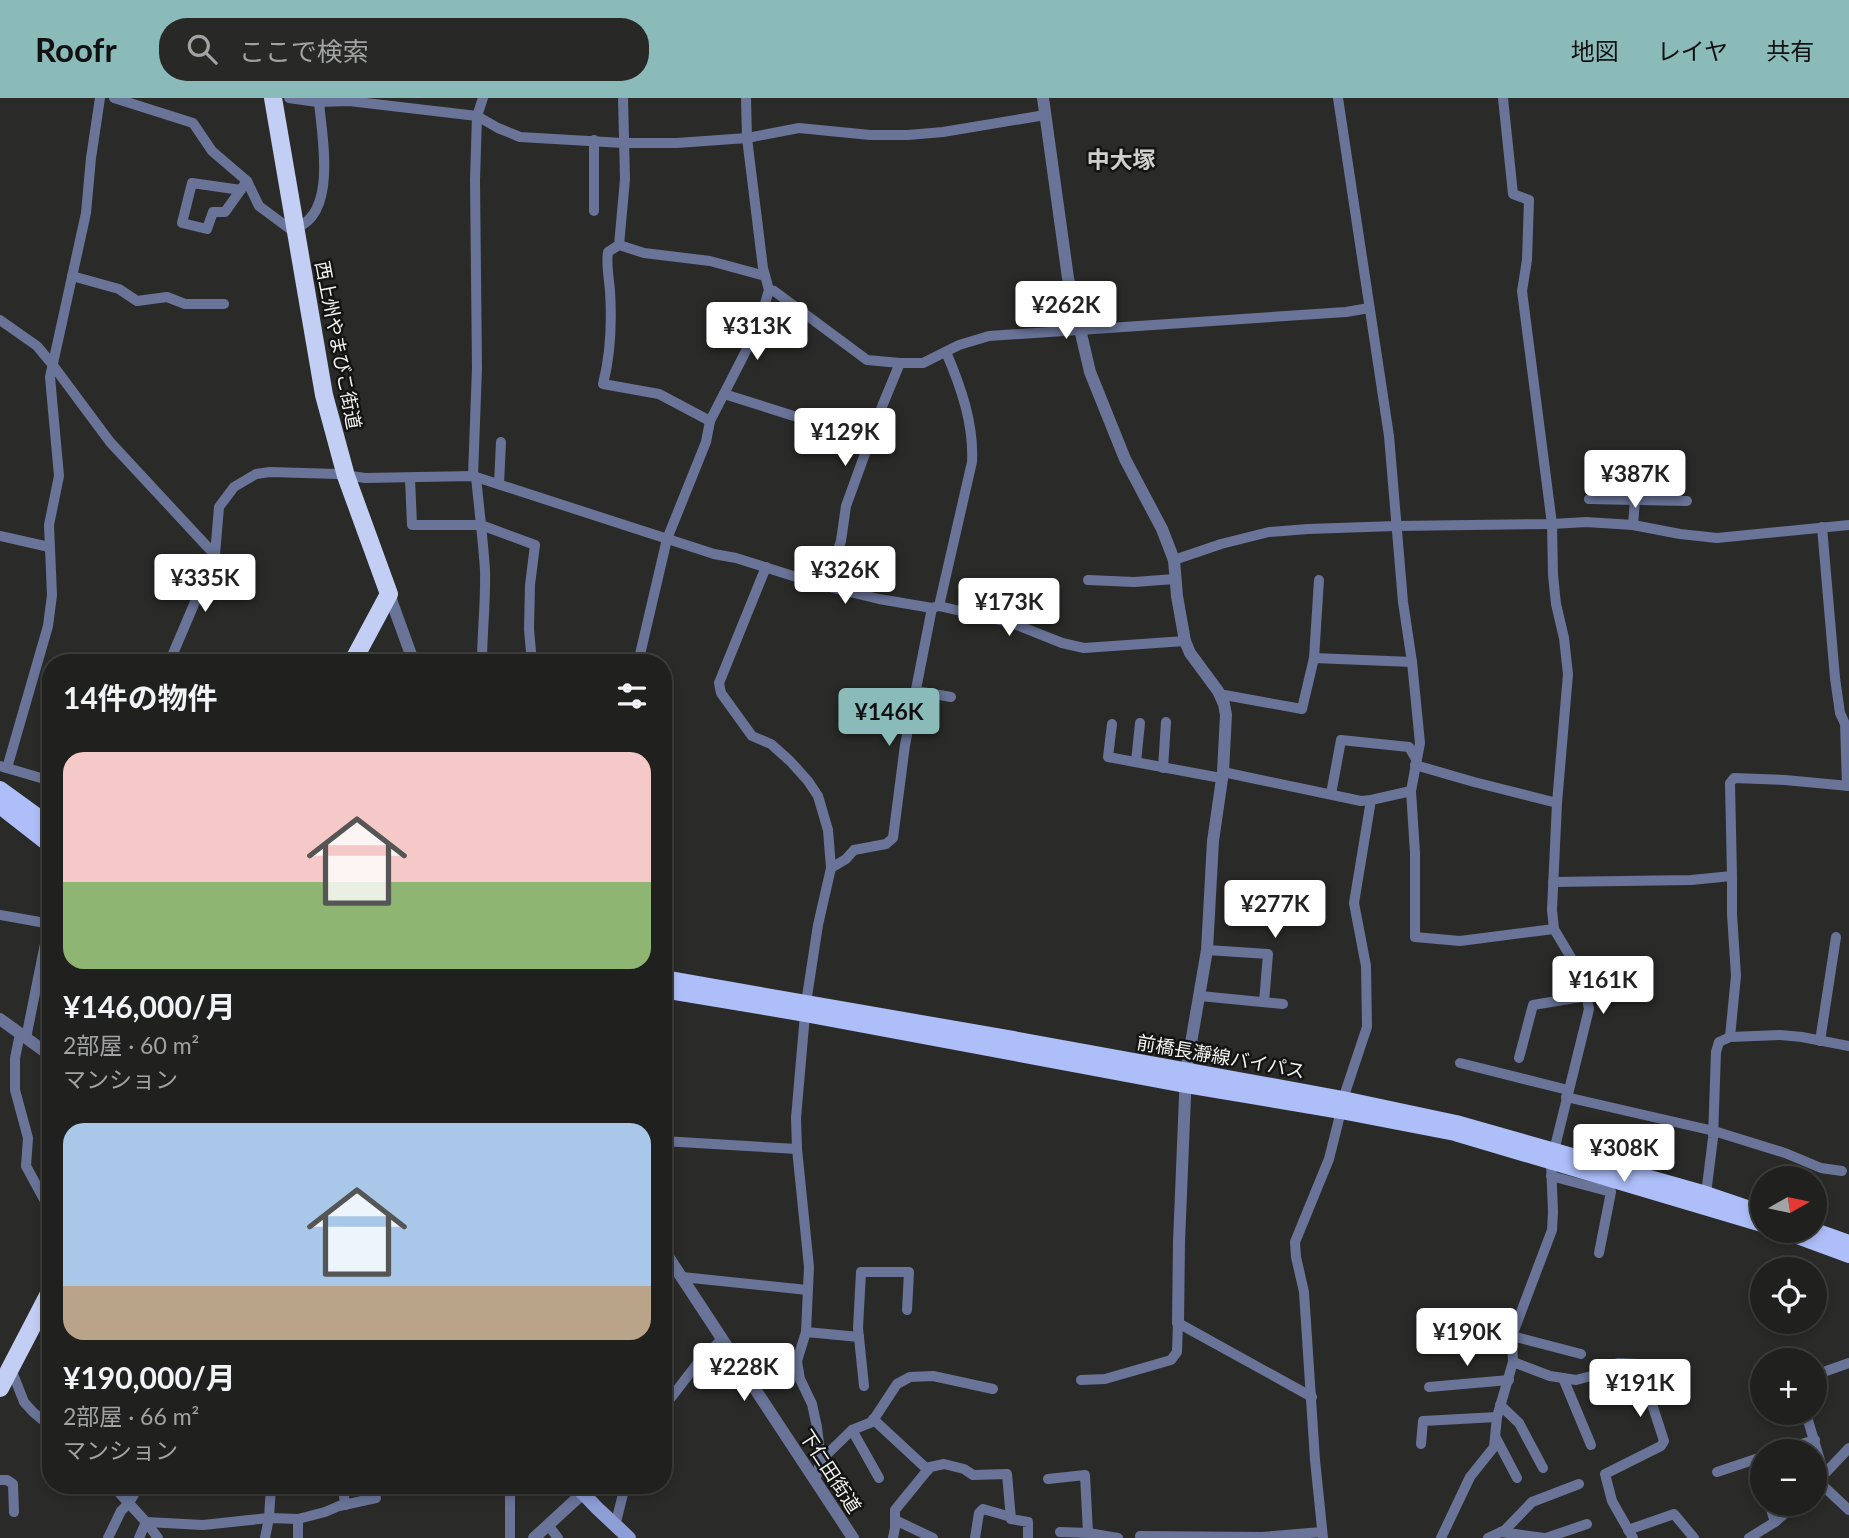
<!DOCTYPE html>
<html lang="ja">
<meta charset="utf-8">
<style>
:root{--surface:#20201e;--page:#282827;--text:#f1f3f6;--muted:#a2a3a4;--line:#3d3e3c;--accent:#8bbbb9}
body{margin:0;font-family:Lato,"Noto Sans JP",sans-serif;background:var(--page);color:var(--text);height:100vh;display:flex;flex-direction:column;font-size:26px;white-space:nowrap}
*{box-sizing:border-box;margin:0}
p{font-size:23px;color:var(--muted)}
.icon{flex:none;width:38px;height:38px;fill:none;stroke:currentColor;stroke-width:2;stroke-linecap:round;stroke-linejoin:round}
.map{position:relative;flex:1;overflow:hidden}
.side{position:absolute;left:42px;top:556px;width:630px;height:840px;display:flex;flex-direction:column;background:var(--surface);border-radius:28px;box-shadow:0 4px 10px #0003,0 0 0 2px var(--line)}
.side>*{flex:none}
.needle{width:46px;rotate:81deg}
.fabs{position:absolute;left:1750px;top:1068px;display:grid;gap:14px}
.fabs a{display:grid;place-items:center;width:77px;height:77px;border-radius:50%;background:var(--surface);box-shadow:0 4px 10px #0003,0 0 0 2px var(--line);font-size:35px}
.price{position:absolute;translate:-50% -60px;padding:0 16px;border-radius:7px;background:#fff;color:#222;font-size:23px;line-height:46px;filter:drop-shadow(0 2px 4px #0008)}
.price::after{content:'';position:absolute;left:50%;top:42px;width:21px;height:16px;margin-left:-10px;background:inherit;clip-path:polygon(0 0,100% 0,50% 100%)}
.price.on{background:var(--accent);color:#111}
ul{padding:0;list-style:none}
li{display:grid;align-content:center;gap:14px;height:371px;padding:0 21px}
li span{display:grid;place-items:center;height:217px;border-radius:21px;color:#555}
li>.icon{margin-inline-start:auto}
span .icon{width:126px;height:126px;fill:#fffc;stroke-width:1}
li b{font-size:30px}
h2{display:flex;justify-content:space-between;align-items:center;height:84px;padding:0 21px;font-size:30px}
header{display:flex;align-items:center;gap:42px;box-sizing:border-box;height:98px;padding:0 35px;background:var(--accent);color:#111}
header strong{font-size:33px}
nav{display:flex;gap:38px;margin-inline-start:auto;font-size:24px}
.search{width:490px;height:63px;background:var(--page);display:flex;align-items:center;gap:18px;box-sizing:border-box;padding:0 24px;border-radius:28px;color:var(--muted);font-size:26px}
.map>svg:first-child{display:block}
</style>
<header>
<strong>Roofr</strong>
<div class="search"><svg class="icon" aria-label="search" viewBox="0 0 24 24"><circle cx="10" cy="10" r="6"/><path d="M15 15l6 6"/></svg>ここで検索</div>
<nav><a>地図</a><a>レイヤ</a><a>共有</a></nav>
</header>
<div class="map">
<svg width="1849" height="1440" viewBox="0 0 1849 1440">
<rect width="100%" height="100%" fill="#2a2b28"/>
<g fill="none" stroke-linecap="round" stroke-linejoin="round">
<g stroke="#697498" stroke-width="10">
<path d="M114 0 193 25 212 53 247 83 259 108 290 131C339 123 322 39 319 4"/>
<path d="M289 0 317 4 349 3 477 18 498 30 520 39 623 45H677L747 40 799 30 870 37H908L943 34 1045 17"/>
<path d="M623 0 625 81 619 147 608 154C606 167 609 180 610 193 612 225 611 255 603 286L659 296 710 323"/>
<path d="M594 42V113"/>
<path d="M241 92 192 85 182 125 207 131 213 114H225L247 83"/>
<path d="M619 147 644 155 710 163 765 178"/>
<path d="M72 178 119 191 137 203 167 199 185 206H224"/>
<path d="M769 192 774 193 867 262 900 265H923L959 247 989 238 1346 214 1369 210"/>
<path d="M0 222 37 248 52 266 110 344 215 457"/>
<path d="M724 296 816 325"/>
<path d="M473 378 477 270 475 82 477 18 483 0"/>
<path d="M476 379C479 410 483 441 485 472 486 503 482 534 482 565"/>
<path d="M410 380 412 427H481L535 447 530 487 529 531 532 565"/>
<path d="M499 386 501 344"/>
<path d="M1589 401 1687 403"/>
<path d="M1633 427 1635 402"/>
<path d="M1822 429 1835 580 1840 615 1845 626 1847 688"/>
<path d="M0 438 49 449"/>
<path d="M1174 462 1221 446 1269 434 1308 431 1396 428 1552 426 1586 424 1633 427 1680 436 1717 440 1849 427"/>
<path d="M766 469 719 585 721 595 752 638 771 646 790 663 808 683 818 698 828 732 831 770 818 827 806 905 796 1020 797 1051 809 1169 806 1234 797 1263 800 1281 812 1306 817 1329 821 1362 815 1383"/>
<path d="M1088 482 1134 484 1175 481"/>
<path d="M825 488 841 443 846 408 883 306 900 265"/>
<path d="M939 508 972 364C974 326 961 289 946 254"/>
<path d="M1314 560 1319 482"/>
<path d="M169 565 215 457 219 409 234 389 256 376 270 374 337 376 365 380 473 378 714 456 736 460 825 488 879 501 932 510 939 508 1012 525 1062 545 1084 550 1185 543"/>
<path d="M638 565 667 441 706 344 710 323 750 245 761 219 769 192 763 170 747 40 746 0"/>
<path d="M916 593 951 599"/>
<path d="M1219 596 1302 611 1314 560 1412 564"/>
<path d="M1112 626 1108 659 1221 680"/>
<path d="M1136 664 1140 625"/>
<path d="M1415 667 1474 684 1557 705"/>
<path d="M0 668 51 683"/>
<path d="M7 670 48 528 52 497 49 427 59 378 50 279 86 115 91 60 100 0"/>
<path d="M1163 670 1166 624"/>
<path d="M1223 674 1361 703 1371 702 1411 693 1420 645 1412 564 1403 504 1389 338 1338 0"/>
<path d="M1411 693 1415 755V839L1460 843 1554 831"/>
<path d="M1331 696 1341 642 1409 649 1416 661"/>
<path d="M831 770 846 761 854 752 886 746 893 740 905 647 932 510"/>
<path d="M1553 784 1691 782 1732 778 1730 685 1734 680 1785 682 1849 688"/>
<path d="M0 817 51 826"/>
<path d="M1207 852 1268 856 1264 904"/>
<path d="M1200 898 1283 906"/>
<path d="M20 936 15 960V992L28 1040 26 1068 51 1114"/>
<path d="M1730 939 1736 878 1732 816V778"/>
<path d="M26 940 49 826"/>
<path d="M1820 943 1836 839"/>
<path d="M1519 960 1533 907 1587 898"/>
<path d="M1460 965 1568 992"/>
<path d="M1566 999 1714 1033 1785 1055 1821 1070 1842 1073"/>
<path d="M1343 1001 1367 929 1366 868 1354 805 1371 702"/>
<path d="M663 1043 797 1051"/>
<path d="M1551 1078 1611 1094 1599 1155"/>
<path d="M1706 1096 1713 1040 1716 954 1719 944 1730 939 1780 937 1802 939 1849 948"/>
<path d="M682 1179 807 1192"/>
<path d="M806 1234 859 1239"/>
<path d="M1512 1238 1581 1256"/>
<path d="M1513 1264 1550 1278 1576 1282 1595 1277 1618 1265 1639 1266 1664 1343 1661 1348 1605 1376 1612 1403 1633 1440"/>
<path d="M11 1271 24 1304 33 1314 51 1329"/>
<path d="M1815 1277 1849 1265"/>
<path d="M1563 1280 1591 1347"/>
<path d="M1081 1282 1105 1281 1171 1262 1177 1254 1178 1225 1312 1299"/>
<path d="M864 1288 858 1230 861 1174H909L907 1212"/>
<path d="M1429 1289 1509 1282"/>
<path d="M1500 1307 1519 1325 1543 1370"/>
<path d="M663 1310 697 1266 722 1241"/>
<path d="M1807 1319 1824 1376"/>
<path d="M873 1321 928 1372"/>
<path d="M852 1332 879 1380"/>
<path d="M1496 1340 1517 1380"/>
<path d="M51 1345 47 1347 51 1356"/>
<path d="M1421 1346 1423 1323 1497 1319"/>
<path d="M1777 1353 1815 1342"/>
<path d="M1756 1361 1762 1383"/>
<path d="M821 1362 852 1332 872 1324 897 1286 910 1279 933 1278 993 1291"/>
<path d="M1717 1374 1762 1359"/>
<path d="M1048 1381 1085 1377 1088 1435"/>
<path d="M0 1382H7L13 1386 14 1414"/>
<path d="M1818 1383 1849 1412"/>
<path d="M1815 1386 1849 1350"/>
<path d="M113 1388 146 1424 158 1440"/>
<path d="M343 1388 345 1407"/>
<path d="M510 1388V1440"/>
<path d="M1769 1405 1775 1424"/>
<path d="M895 1422 933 1440"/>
<path d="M548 1427 558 1440"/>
<path d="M615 1428 625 1388"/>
<path d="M1628 1432 1674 1416 1694 1440"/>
<path d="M1060 1434 1088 1435 1118 1440"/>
<path d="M1501 1434 1544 1440"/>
<path d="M1140 1438 1262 1439 1322 1434"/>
<path d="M108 1440 121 1413 129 1405 139 1388"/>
<path d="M139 1440 146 1424 203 1427 269 1420 298 1421 325 1414 339 1408 376 1400"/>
<path d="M265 1440 269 1420 271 1388"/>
<path d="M298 1440V1421"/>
<path d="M893 1440 895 1430V1412L930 1369 944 1366 964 1371 973 1377 1007 1376 1011 1421 1028 1424V1440"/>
<path d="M975 1440 979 1415 983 1411 1011 1419"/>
<path d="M1323 1440 1315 1362 1304 1194 1296 1159 1295 1144 1329 1061 1341 1013"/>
<path d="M1441 1440 1470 1379 1494 1349 1497 1319 1513 1264 1512 1238 1552 1132 1553 1114 1551 1065 1589 911 1584 886 1576 868 1554 831 1552 812 1557 705 1568 576 1564 540 1556 506 1553 477 1552 426 1522 193 1527 162 1529 102 1513 96 1503 0"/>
<path d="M1488 1440 1505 1432 1532 1404 1579 1386"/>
<path d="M1546 1440 1587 1426"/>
<path d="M1749 1440 1775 1424 1797 1405"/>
</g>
<g stroke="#697498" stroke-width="12">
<path d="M1043 0 1068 180 1090 274 1125 361 1162 431 1174 462 1177 498 1185 543 1190 555 1218 593 1224 606 1226 617 1223 674 1213 743 1207 852 1186 974 1179 1144 1178 1225"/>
<path d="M389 496 414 565"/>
<path d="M0 921 51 958"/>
<path d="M663 1151 853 1440"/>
<path d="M534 1440 583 1395"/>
</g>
<path stroke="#8d9dd6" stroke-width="14" d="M576 1388 597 1410 629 1440"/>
<g stroke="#adbef9" stroke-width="16">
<path d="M0 691 51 728"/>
<path d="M0 708 51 748"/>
<path d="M663 880 1013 941 1343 1001 1456 1025 1706 1096 1762 1115"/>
<path d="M663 892 806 916 1185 987 1341 1013 1455 1035 1762 1126"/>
<path d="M1781 1132 1849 1157"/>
<path d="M1821 1135 1849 1145"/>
</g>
<g stroke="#c2cef4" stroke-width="18">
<path d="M273 0 324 297 346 378 389 496 352 565"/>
<path d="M0 1290 51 1192"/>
</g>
</g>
<g text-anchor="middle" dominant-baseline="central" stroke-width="5" stroke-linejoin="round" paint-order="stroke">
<g font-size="19" fill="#f3f3f1" stroke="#131312">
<text transform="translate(339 247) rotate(79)">西上州やまびこ街道</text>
<text transform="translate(1221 958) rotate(10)">前橋長瀞線バイパス</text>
<text transform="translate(831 1373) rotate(57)">下仁田街道</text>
</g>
<g font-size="23" font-weight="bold" fill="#cfd0cd" stroke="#131312">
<text x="1121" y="61">中大塚</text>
</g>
</g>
</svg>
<div class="fabs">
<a><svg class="needle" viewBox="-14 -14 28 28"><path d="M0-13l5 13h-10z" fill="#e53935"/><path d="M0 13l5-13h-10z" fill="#a2a3a4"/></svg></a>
<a><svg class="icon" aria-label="locate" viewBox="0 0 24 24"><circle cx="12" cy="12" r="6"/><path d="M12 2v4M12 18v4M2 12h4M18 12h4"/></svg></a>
<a>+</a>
<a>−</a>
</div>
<b class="price" style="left:1066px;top:243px">¥262K</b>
<b class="price" style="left:757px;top:264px">¥313K</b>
<b class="price" style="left:845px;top:370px">¥129K</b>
<b class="price" style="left:1635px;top:412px">¥387K</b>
<b class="price" style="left:845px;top:508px">¥326K</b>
<b class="price" style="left:205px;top:516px">¥335K</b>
<b class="price" style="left:1009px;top:540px">¥173K</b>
<b class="price on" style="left:889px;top:650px">¥146K</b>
<b class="price" style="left:1275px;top:842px">¥277K</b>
<b class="price" style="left:1603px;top:918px">¥161K</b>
<b class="price" style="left:1624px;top:1086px">¥308K</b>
<b class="price" style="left:1467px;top:1270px">¥190K</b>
<b class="price" style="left:744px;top:1305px">¥228K</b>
<b class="price" style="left:1640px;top:1321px">¥191K</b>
<section class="side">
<h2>14件の物件<svg class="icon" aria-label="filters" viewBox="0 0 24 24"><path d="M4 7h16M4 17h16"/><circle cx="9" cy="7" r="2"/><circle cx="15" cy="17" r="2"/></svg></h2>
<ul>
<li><span style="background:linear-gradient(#f6c9c9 60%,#8fb573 0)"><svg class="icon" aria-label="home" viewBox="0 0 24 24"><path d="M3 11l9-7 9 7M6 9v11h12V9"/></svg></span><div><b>¥146,000/月</b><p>2部屋 · 60 m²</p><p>マンション</p></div></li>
<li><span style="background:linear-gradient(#a9c7e8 75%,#b9a48a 0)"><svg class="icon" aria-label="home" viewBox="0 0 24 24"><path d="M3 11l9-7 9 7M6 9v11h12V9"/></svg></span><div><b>¥190,000/月</b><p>2部屋 · 66 m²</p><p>マンション</p></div></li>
</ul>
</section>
</div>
